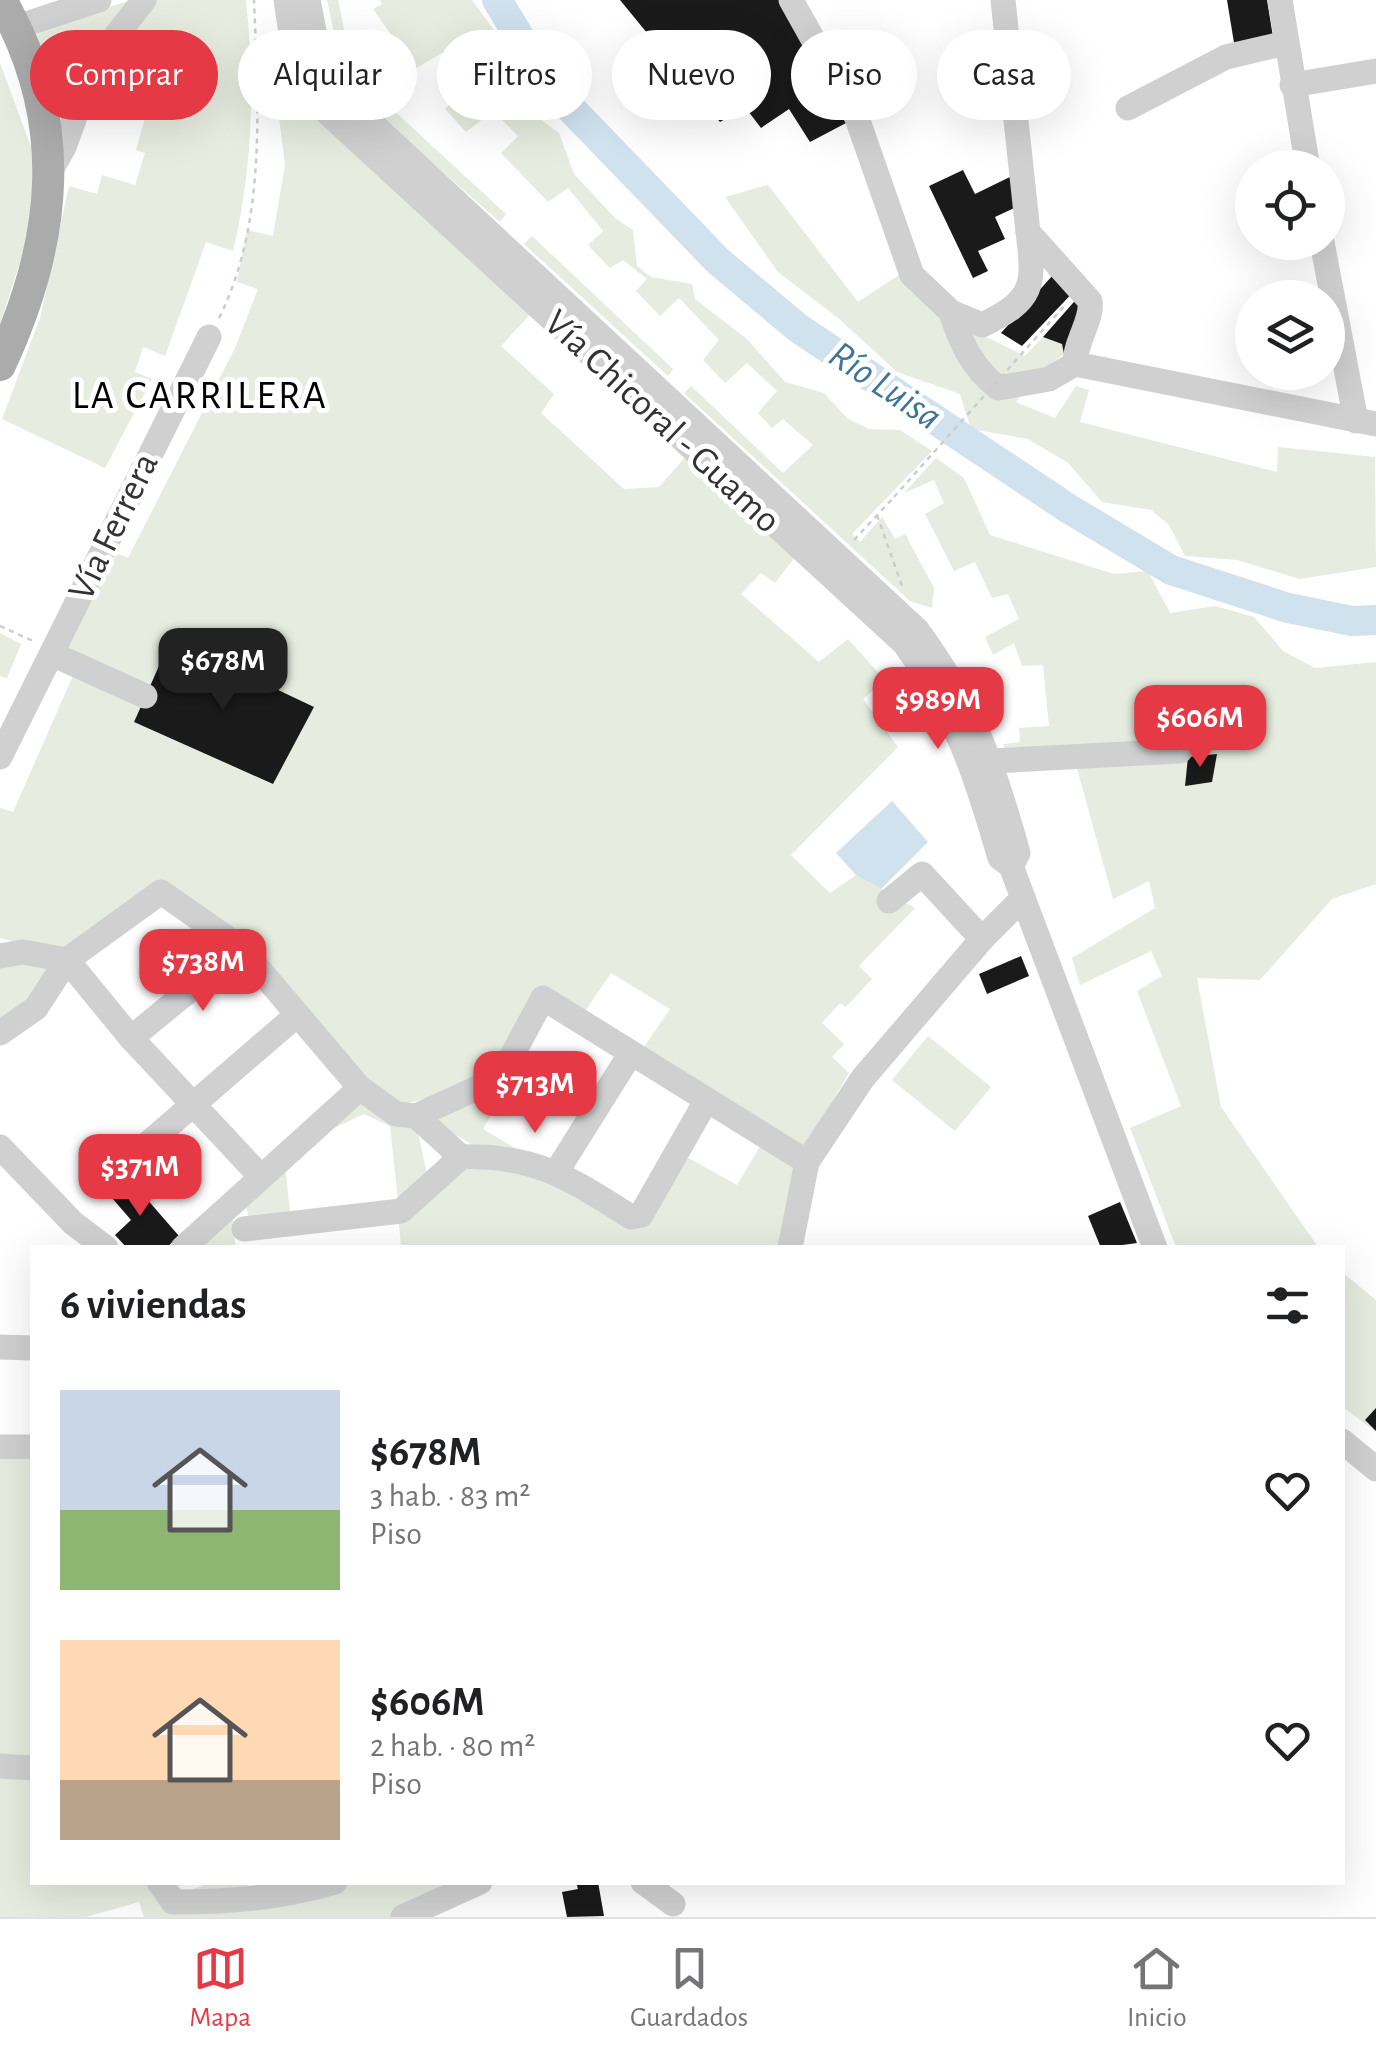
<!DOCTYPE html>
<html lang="es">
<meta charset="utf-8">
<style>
:root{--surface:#fff;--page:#f6f6f6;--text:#202124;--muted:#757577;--line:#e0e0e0;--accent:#e63946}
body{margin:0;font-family:"Alegreya Sans",sans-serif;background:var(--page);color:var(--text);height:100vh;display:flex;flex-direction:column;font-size:38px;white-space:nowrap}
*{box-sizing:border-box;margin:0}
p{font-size:32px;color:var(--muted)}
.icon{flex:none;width:55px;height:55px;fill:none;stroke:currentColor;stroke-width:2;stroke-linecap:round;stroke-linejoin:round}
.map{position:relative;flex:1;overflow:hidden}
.sheet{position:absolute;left:30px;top:1245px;width:1315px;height:640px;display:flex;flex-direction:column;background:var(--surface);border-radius:0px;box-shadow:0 10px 40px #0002}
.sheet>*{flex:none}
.guide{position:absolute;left:30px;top:30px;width:1318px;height:90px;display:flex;gap:20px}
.tools{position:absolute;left:1235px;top:150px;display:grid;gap:20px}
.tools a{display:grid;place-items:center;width:110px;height:110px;border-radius:50%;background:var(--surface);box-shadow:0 10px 40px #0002;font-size:50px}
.price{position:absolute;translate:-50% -85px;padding:0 22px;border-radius:20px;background:var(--accent);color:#fff;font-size:32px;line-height:65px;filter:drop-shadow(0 2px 5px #0008)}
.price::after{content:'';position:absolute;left:50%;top:60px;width:30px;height:22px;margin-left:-15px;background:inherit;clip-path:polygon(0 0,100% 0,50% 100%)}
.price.on{background:#222;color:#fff}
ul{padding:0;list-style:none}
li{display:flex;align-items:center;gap:30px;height:250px;padding:0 30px}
li span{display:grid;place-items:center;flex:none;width:280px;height:200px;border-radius:0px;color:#555}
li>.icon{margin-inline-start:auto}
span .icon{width:120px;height:120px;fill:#fffc;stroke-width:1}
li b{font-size:42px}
h2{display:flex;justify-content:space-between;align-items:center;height:120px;padding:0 30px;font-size:42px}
.tag{padding:0 35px;border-radius:45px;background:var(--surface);box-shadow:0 10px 40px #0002;font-size:35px;line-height:90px}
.tag.on{background:var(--accent);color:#fff}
.tabs{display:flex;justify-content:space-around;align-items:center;height:140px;border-top:2px solid var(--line);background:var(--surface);font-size:28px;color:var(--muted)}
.tabs a{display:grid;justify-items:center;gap:5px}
.tabs .on{color:var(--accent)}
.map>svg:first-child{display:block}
</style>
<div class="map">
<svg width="1376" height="1917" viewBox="0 0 1376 1917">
<rect width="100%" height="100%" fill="#fff"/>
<g fill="#e6ecdf">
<path d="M132 0 93 54 43 62 34 29Z"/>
<path d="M150 0H246C255 85 253 168 233 251L206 242 165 356 143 347 135 372 152 379 105 468 2 419 40 318 69 186 97 194 102 175 135 185 145 153 136 150 145 118 122 111 128 91 99 83 112 50Z"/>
<path d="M327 0H338L348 48 338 50Z"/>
<path d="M380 0H472L499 37 500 69 518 103 559 133 574 174 615 218 633 230 637 266 651 277 692 284 695 299 748 340 785 382 824 393 847 418 869 429 900 430 932 451 852 534 860 542 882 517 895 539 905 534 934 588 932 608 910 601 684 393 691 386 783 473 813 445 783 419 772 428 758 413 777 391 747 363 725 383 703 360 719 340 679 298 660 316 636 291 647 279 623 260 610 268 588 245 603 231 568 188 548 202 501 153 518 136 493 111 466 132 445 109 468 86 442 53 415 69 373 9 382 4Z"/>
<path d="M0 63 38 166 32 225 0 324Z"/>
<path d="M76 81 61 126 48 83Z"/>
<path d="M295 82 533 311 501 346 554 394 541 413 624 489 659 487 688 454 799 552 775 583 761 573 741 594 819 662 848 639 885 680 863 699 898 747 791 855 830 893 856 875 915 908 859 966 872 979 846 1007 840 1003 822 1023 844 1044 832 1057 849 1073 804 1149 642 1050 670 1009 611 973 584 1013 538 989C493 1068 488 1086 395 1106L162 887 68 955 0 938V808L13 812 75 671 143 701 134 722 272 784 314 707 171 639 147 691 58 651 105 548 128 558 235 348 258 289 237 282 247 230 273 236 285 165 275 86Z"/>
<path d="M378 96 506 214 500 222 380 117 369 105Z"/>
<path d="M768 185 858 302 911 267 985 336 1025 356 1043 337 1062 344 1064 354 1035 376 1016 402 1055 418 1076 386 1089 390 1080 422 1277 472 1278 447 1375 457 1376 567 1300 579 1237 560 1185 556 1169 525 1151 510 1102 502 1068 463 1028 439 971 429 960 394 897 372 838 318 778 272 725 197Z"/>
<path d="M532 236 673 369 668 376 524 244Z"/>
<path d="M936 458 964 478 990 535 1114 574 1148 571 1170 613 1215 606 1254 617 1283 651 1315 668 1376 662V884L1332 899 1260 980 1197 978 1221 1107 1318 1247H1176L1130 1128 1181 1106 1137 991 1162 976 1151 951 1080 985 1072 958 1155 908 1149 881 1113 899 1073 754 1009 763 1003 744 1020 742 1019 728 1049 726 1043 665 1022 666 1014 643 993 655 985 637 1019 619 1008 594 992 598 975 562 954 571 925 514 944 503 934 480 904 493Z"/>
<path d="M0 633 21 644 7 678 0 676Z"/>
<path d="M0 963 59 965 30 1005 0 1027Z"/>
<path d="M928 1036 991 1087 955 1131 892 1080Z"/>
<path d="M508 1085 483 1129 520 1151 471 1144 427 1118Z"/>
<path d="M362 1097 416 1123 428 1179 398 1201 390 1126 364 1114 328 1131Z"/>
<path d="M763 1141 801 1164 783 1247H401L398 1213 461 1170 535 1166 630 1222 685 1156 737 1185Z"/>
<path d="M285 1165 290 1211 249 1217 244 1201Z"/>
<path d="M227 1213 240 1229 233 1230 236 1247H187Z"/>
<path d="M1342 1272 1376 1300V1432L1343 1407Z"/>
<path d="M0 1460H32V1882L178 1883 183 1893 209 1883 247 1882 251 1892 347 1883H446L459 1888 398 1917H144L139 1902 86 1917H0Z"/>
</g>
<path fill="#cfe2ee" d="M892 801 928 842 881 889 856 875 836 853Z"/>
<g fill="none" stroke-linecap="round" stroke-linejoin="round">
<path stroke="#cfe2ee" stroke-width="30" d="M497 0 550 87 718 261 798 328 1069 509 1171 570 1288 608 1352 621 1376 620"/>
</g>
<g fill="#1a1a1a">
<path d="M620 0H791L848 122 810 142 789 109 761 128 745 107 720 122Z"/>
<path d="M1227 0H1267L1274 43 1235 49Z"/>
<path d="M963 170 975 194 1014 175 1027 202 995 217 1005 239 978 251 988 271 973 278 929 186Z"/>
<path d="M1061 266 1080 285 1022 346 1001 333Z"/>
<path d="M1080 295 1089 305 1064 354 1062 344 1043 337Z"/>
<path d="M171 639 314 707 273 784 134 722Z"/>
<path d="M1217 754 1212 782 1185 786 1188 757Z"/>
<path d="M1021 956 1029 976 987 994 979 974Z"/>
<path d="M126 1175 179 1236 166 1248H127L115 1235 131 1220 106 1191Z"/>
<path d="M1120 1202 1137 1243 1101 1248 1088 1216Z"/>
<path d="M1376 1408V1431L1365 1420Z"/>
<path d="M576 1882H598L604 1916 567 1917 562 1892 578 1889Z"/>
</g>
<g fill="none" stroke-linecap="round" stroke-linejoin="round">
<g stroke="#cdcdcd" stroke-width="2.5" stroke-dasharray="5 5" stroke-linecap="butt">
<path d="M219 318C267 223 258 103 254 0"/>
<path d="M877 515 902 586"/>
<path d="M854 540 894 497"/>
<path d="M0 626 33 641"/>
</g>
<g stroke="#d0d0d0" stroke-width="25">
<path d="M286 0 296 67 319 105 904 643C956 713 976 775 1000 858L1011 866 1155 1248"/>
<path d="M308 0 319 57 366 118 917 630C973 706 993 763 1018 853L1011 866"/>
<path d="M791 0 857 118 912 275 951 312 982 325C1034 300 1035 286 1028 232"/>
<path d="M1003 0 1028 232 1090 301C1093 320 1075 341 1075 364"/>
<path d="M1280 0 1308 168"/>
<path d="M17 27 99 0"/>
<path d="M33 72 95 62"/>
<path d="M1292 85 1376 71"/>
<path d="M1128 108 1226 57 1286 43"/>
<path d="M50 172 64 147 95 62 144 0"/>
<path d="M1322 242 1356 421"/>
<path d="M951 312C961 344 972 367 998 388L1049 379 1075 364"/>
<path d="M1075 364 1376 424"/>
<path d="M52 654 145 696"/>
<path d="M0 757 209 337"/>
<path d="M993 761 1180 751"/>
<path d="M889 901 922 874 982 939"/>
<path d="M0 956 23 952 67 960 131 1038 261 1177"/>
<path d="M0 1033 36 1008 67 960 161 892 241 948 360 1088 396 1114 416 1116 486 1084 508 1063 543 998 807 1162"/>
<path d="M131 1038 241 948"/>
<path d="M416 1116 461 1157C535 1154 571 1179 631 1217L641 1215 706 1101"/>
<path d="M0 1147 73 1223 106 1248"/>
<path d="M557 1171 631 1053"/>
<path d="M101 1184 297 1015"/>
<path d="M244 1229 401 1211 461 1157"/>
<path d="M183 1248 360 1088"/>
<path d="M790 1248 807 1162 863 1078 982 939 1023 898"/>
<path d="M0 1347 32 1348"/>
<path d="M1342 1441 1376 1469"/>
<path d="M0 1447H32"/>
<path d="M0 1766 32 1768"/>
<path d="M159 1882 173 1902C229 1902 281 1898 335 1882"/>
<path d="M643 1882 673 1904"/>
<path d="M403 1917 480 1882"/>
</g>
<path stroke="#ababab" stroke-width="32" d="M0 365C57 242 71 122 1 0"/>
<path stroke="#cdcdcd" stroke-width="2.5" stroke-dasharray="5 5" stroke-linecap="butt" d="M894 497 1066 304"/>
</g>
<g text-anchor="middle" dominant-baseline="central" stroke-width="10" stroke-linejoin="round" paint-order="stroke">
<g font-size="38" fill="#333" stroke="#fff">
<text transform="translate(662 422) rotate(43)">Vía Chicoral - Guamo</text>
<text transform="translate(114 527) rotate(-64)">Vía Ferrera</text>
</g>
<g font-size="40" font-style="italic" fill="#3f7597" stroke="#fff">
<text transform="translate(885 386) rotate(34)">Río Luisa</text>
</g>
<g font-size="40" letter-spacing="2.5" fill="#000" stroke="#fff">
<text x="200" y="396">LA CARRILERA</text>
</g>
</g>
</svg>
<div class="tools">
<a><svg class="icon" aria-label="locate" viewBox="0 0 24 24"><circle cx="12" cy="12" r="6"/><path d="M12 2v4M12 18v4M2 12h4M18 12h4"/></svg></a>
<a><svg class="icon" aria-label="layers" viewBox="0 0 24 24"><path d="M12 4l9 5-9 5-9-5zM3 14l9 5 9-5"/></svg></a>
</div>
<b class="price on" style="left:223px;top:713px">$678M</b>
<b class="price" style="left:938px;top:752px">$989M</b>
<b class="price" style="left:1200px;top:770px">$606M</b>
<b class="price" style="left:203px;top:1014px">$738M</b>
<b class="price" style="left:535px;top:1136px">$713M</b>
<b class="price" style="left:140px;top:1219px">$371M</b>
<div class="guide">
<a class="tag on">Comprar</a>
<a class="tag">Alquilar</a>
<a class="tag">Filtros</a>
<a class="tag">Nuevo</a>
<a class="tag">Piso</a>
<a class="tag">Casa</a>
</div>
<section class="sheet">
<h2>6 viviendas<svg class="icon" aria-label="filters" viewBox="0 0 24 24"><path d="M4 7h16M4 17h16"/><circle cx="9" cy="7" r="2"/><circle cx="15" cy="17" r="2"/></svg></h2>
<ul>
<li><span style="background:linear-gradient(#c9d6e8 60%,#8fb573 0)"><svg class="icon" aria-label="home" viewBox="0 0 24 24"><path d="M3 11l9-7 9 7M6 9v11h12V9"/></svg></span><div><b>$678M</b><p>3 hab. · 83 m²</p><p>Piso</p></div><svg class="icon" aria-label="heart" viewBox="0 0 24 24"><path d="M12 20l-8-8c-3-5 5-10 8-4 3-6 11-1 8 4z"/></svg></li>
<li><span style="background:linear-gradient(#ffd9b3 70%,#b9a48a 0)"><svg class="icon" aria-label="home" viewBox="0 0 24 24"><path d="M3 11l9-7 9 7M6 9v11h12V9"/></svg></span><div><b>$606M</b><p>2 hab. · 80 m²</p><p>Piso</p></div><svg class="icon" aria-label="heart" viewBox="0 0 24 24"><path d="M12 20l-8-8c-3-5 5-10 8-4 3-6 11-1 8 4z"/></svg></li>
</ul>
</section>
</div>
<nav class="tabs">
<a class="on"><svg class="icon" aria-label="map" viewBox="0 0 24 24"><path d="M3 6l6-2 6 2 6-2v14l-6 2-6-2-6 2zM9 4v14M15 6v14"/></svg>Mapa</a>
<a><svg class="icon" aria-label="saved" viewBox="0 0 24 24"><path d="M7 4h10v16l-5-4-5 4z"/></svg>Guardados</a>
<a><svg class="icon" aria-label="home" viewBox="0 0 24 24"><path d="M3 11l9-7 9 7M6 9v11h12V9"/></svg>Inicio</a>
</nav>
